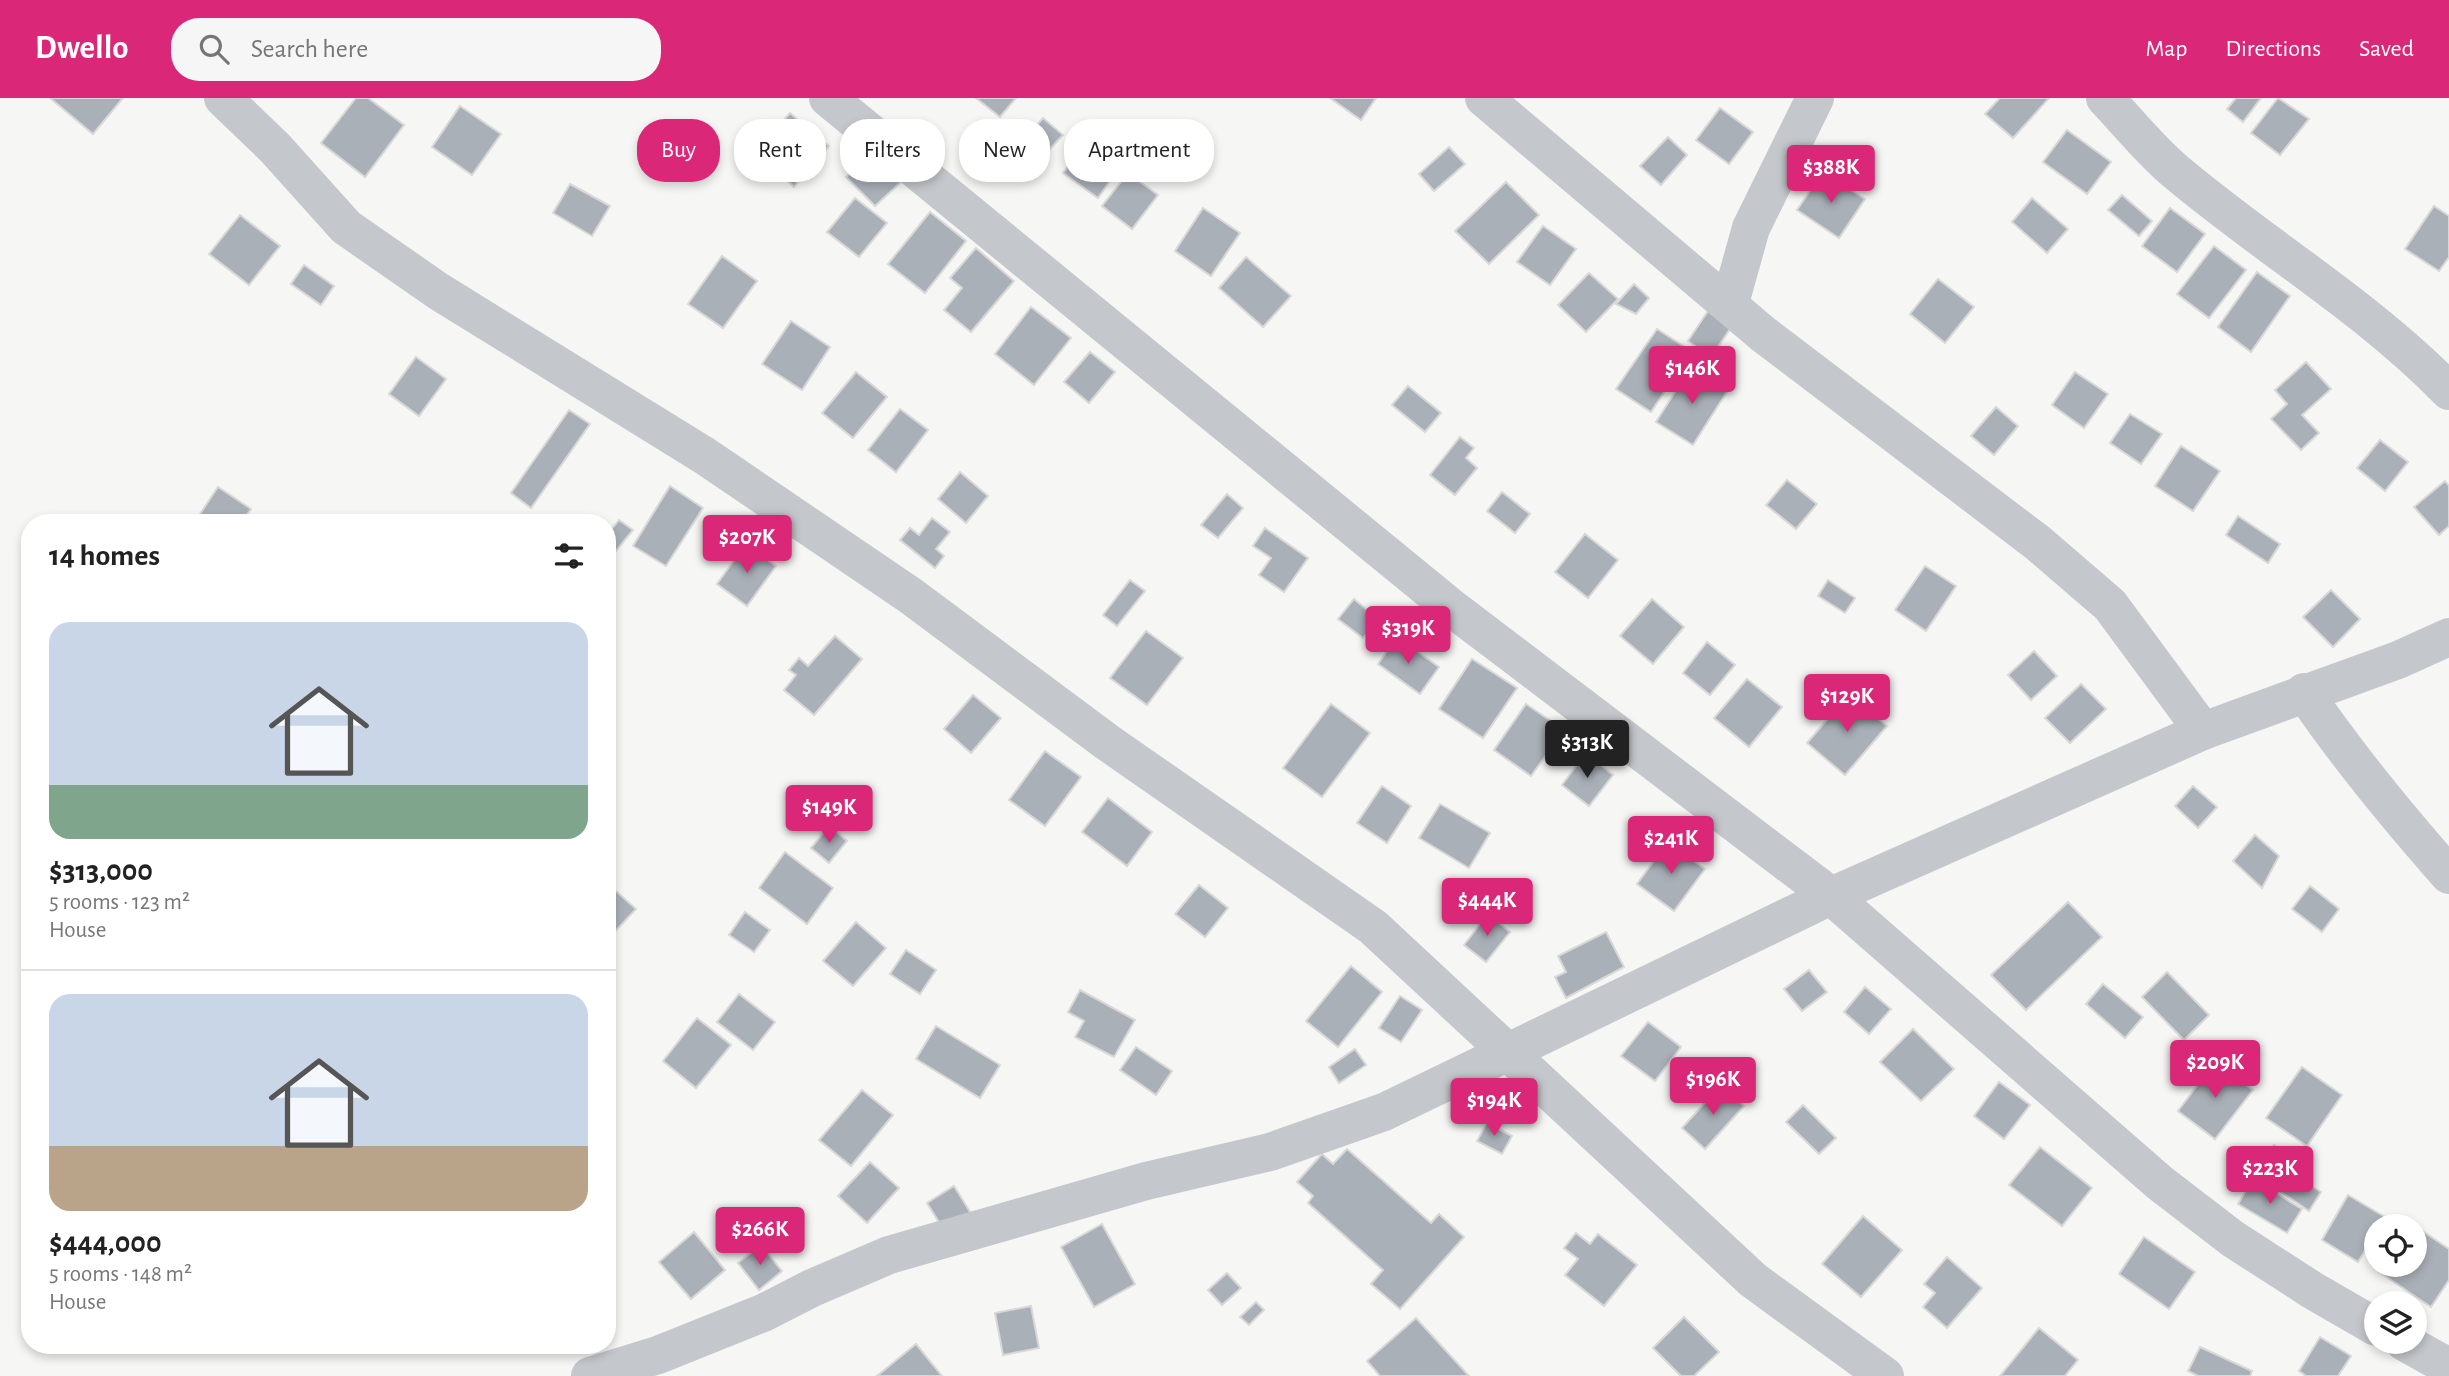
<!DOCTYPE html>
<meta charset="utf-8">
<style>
:root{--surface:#fff;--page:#f6f6f6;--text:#222;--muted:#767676;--line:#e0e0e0;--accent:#db2777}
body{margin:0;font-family:"Alegreya Sans",sans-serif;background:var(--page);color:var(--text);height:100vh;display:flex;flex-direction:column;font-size:26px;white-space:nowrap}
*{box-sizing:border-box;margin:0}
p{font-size:23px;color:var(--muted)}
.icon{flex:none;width:38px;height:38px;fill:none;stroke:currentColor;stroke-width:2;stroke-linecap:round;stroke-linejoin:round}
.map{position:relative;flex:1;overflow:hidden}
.drawer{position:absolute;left:21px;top:416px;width:595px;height:840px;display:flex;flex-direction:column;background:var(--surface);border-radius:28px;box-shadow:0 4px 10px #0003}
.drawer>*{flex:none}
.top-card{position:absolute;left:637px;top:21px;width:665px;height:63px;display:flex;gap:14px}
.controls{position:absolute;left:2364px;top:1116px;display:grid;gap:14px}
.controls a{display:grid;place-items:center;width:63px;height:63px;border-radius:50%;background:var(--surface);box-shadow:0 4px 10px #0003;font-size:35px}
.price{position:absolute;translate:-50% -60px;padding:0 16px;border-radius:7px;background:var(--accent);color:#fff;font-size:23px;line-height:46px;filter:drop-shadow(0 2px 4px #0008)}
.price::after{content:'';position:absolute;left:50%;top:42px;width:21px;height:16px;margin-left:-10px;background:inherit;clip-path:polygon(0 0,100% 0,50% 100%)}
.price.on{background:#222;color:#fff}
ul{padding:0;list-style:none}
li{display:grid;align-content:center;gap:14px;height:371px;padding:0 28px}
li+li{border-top:2px solid var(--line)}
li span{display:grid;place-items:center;height:217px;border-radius:21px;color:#555}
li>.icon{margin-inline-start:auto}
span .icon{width:126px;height:126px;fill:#fffc;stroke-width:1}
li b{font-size:30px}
h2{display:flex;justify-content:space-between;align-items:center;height:84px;padding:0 28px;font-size:30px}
.chip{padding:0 24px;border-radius:28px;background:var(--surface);box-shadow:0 4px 10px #0003;font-size:24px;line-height:63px}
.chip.on{background:var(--accent);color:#fff}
header{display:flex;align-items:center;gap:42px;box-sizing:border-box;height:98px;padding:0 35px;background:var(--accent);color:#fff}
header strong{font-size:33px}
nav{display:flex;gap:38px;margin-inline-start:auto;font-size:24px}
.search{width:490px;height:63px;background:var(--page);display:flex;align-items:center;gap:18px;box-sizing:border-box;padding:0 24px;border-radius:28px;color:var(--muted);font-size:26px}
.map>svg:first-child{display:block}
</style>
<header>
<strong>Dwello</strong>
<div class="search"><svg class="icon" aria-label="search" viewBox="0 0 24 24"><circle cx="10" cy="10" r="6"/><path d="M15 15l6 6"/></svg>Search here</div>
<nav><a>Map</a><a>Directions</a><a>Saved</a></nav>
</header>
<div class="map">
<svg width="2449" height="1278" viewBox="0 0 2449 1278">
<rect width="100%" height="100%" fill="#f6f7f4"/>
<g fill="#aab0b8" stroke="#d8d8d6" stroke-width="2">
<path d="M50 0H123L93 36Z"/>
<path d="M356 0H368L404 27 365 79 321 45Z"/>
<path d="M976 0H1016L1000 19Z"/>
<path d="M1330 0H1376L1361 22Z"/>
<path d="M2000 0H2049L2013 40 1985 16Z"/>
<path d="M2236 0H2261L2243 24 2227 11Z"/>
<path d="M2278 0 2309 21 2280 57 2251 35Z"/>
<path d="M460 8 501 36 472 77 432 49Z"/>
<path d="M1720 10 1753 34 1729 66 1696 42Z"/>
<path d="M790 15 829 48 794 89 756 55Z"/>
<path d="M1043 20 1063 37 1047 54 1028 37Z"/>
<path d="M2067 32 2111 64 2087 96 2043 64Z"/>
<path d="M1092 35 1126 60 1098 100 1063 75Z"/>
<path d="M1668 39 1687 57 1661 87 1640 68Z"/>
<path d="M1449 49 1465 66 1434 93 1419 76Z"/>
<path d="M872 54 901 84 875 108 846 79Z"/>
<path d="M1823 74 1865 101 1839 140 1797 112Z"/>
<path d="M1128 75 1158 97 1132 131 1102 108Z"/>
<path d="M1506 84 1539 117 1489 166 1455 133Z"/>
<path d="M570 86 610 108 592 138 553 115Z"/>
<path d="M2122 97 2152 123 2139 138 2108 112Z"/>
<path d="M855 100 887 125 859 159 827 134Z"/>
<path d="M2032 100 2068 131 2047 155 2012 124Z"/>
<path d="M2434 108 2449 118V159L2439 173 2405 151Z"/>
<path d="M1203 110 1240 135 1211 178 1175 153Z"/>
<path d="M2170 110 2205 136 2177 174 2142 148Z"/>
<path d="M930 114 966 143 925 195 888 166Z"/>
<path d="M240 117 280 148 249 187 209 156Z"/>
<path d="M1543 128 1576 151 1550 187 1517 164Z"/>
<path d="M2214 148 2246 172 2209 220 2177 196Z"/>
<path d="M976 150 1014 183 971 234 944 212 962 190 950 180Z"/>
<path d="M722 158 757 183 723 230 688 206Z"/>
<path d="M1246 159 1291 198 1263 229 1219 190Z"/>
<path d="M304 167 334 188 321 207 291 186Z"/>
<path d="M2257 174 2290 198 2251 254 2218 229Z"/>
<path d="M1589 175 1618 201 1586 234 1558 207Z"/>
<path d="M1938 181 1974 209 1945 245 1910 216Z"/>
<path d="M1634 186 1649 200 1636 216 1616 206Z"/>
<path d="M1031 209 1071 240 1034 287 995 256Z"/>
<path d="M1708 213 1732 228 1711 259 1688 243Z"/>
<path d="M791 223 830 249 802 292 762 266Z"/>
<path d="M1657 231 1691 253 1651 314 1616 291Z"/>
<path d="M1090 254 1115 274 1089 305 1064 284Z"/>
<path d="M416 259 446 281 419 318 389 296Z"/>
<path d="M2306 264 2331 291 2302 317 2319 335 2301 352 2271 321 2287 306 2275 292Z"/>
<path d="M1691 269 1728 292 1693 347 1656 324Z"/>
<path d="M856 274 887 299 853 340 822 315Z"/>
<path d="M2075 274 2108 296 2084 330 2052 307Z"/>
<path d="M1408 288 1441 315 1425 334 1392 307Z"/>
<path d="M1996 309 2018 328 1994 357 1971 338Z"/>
<path d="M900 311 928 332 896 374 868 352Z"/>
<path d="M569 312 590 326 531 410 511 395Z"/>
<path d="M2130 316 2162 336 2141 366 2110 345Z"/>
<path d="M1460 339 1474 350 1466 360 1477 370 1455 397 1430 377Z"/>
<path d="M2380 342 2408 364 2385 393 2357 370Z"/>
<path d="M2181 348 2220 373 2193 413 2155 388Z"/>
<path d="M960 374 988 398 966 425 938 401Z"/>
<path d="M1787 382 1817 406 1796 431 1766 407Z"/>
<path d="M2445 383 2449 388V428L2439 437 2414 409Z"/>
<path d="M670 388 703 410 666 468 633 448Z"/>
<path d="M218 389 251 411 241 425H200L196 422Z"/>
<path d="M1502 394 1530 416 1515 435 1487 413Z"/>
<path d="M1227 396 1243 410 1218 440 1201 427Z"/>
<path d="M306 417 324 425H302Z"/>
<path d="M2238 418 2280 446 2268 465 2226 437Z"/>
<path d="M932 420 950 434 936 451 944 458 935 470 900 442 910 430 919 437Z"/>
<path d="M619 422 633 432 607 464V437Z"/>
<path d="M1265 430 1308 460 1284 494 1259 477 1271 460 1253 448Z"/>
<path d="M1585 436 1618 462 1588 500 1555 474Z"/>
<path d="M746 446 776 468 747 508 717 486Z"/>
<path d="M1925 468 1956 488 1926 533 1895 512Z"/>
<path d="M1130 482 1145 493 1117 528 1103 517Z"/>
<path d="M1828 482 1855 500 1845 515 1818 498Z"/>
<path d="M2331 492 2360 521 2333 549 2303 519Z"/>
<path d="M1354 501 1378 521 1363 540 1338 521Z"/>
<path d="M1652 501 1684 529 1653 566 1620 538Z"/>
<path d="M1146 533 1183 560 1147 607 1110 580Z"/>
<path d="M835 538 862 561 814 617 784 592 796 577 789 572 799 560 808 568Z"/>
<path d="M1397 539 1439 569 1420 596 1378 566Z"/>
<path d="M1707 544 1735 567 1710 597 1683 575Z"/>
<path d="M2034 553 2057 578 2031 602 2008 577Z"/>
<path d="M1472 561 1517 590 1483 640 1439 611Z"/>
<path d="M1747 581 1782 609 1749 649 1714 620Z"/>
<path d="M2081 586 2106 611 2070 645 2045 620Z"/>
<path d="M1849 596 1887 628 1845 677 1807 645Z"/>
<path d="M973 597 1001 620 971 655 944 631Z"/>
<path d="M1331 606 1370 635 1322 699 1283 670Z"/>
<path d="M1526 606 1564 632 1531 678 1494 652Z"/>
<path d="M1045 653 1081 679 1045 728 1009 702Z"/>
<path d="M1586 655 1613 677 1589 708 1562 687Z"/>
<path d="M1382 688 1411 708 1387 745 1357 725Z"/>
<path d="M2193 688 2217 709 2198 730 2175 708Z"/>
<path d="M1108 700 1152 734 1127 768 1082 734Z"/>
<path d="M1440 706 1490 735 1469 770 1419 740Z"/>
<path d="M829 728 847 743 829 765 811 750Z"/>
<path d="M2255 737 2279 758 2262 790 2233 763Z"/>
<path d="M1668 744 1705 771 1674 813 1637 786Z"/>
<path d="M785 754 833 790 807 826 759 790Z"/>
<path d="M607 785 636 811 607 842Z"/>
<path d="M1199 787 1228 810 1205 839 1175 816Z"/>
<path d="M2310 788 2339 811 2322 834 2292 811Z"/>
<path d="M2068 804 2102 839 2026 912 1991 877Z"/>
<path d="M745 814 770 832 754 854 729 837Z"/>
<path d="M1488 816 1510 834 1486 864 1464 847Z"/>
<path d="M856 824 886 850 853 888 823 863Z"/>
<path d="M1606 834 1624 869 1566 900 1555 879 1566 874 1558 858Z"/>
<path d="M906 852 936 872 920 896 890 876Z"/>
<path d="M1351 868 1382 894 1338 949 1306 923Z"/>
<path d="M1809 872 1827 894 1802 913 1784 891Z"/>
<path d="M2167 874 2209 917 2184 942 2142 899Z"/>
<path d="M2103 886 2143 919 2125 940 2086 906Z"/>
<path d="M1865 889 1891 911 1869 936 1844 914Z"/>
<path d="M1080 892 1135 922 1114 959 1075 939 1084 923 1068 914Z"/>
<path d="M739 896 775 924 753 952 717 924Z"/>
<path d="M1400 898 1422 912 1401 944 1379 930Z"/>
<path d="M697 920 731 947 696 990 663 963Z"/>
<path d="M1648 924 1681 949 1655 983 1621 958Z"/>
<path d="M936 928 1000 967 980 1000 916 961Z"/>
<path d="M1913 931 1954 971 1921 1003 1880 964Z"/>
<path d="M1136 949 1172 973 1156 997 1120 972Z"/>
<path d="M1355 951 1366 967 1339 985 1329 969Z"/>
<path d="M2215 964 2253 992 2215 1041 2178 1013Z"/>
<path d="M2302 969 2342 997 2307 1048 2266 1020Z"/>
<path d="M1999 984 2030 1007 2004 1041 1974 1018Z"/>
<path d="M1721 987 1744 1008 1705 1051 1682 1030Z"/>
<path d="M862 992 893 1017 851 1068 819 1042Z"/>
<path d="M1803 1007 1836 1040 1819 1056 1786 1024Z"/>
<path d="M1487 1025 1512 1038 1502 1056 1477 1043Z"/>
<path d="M2274 1047 2296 1062 2288 1073 2321 1094 2309 1113 2254 1076Z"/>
<path d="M2040 1049 2092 1090 2062 1128 2009 1087Z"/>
<path d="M1347 1051 1431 1125 1439 1116 1464 1139 1400 1211 1371 1186 1383 1172 1308 1105 1313 1098 1297 1084 1322 1056 1333 1066Z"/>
<path d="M870 1064 899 1090 867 1125 838 1098Z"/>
<path d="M2253 1081 2302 1111 2287 1135 2238 1106Z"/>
<path d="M954 1088 975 1122 944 1132 927 1105Z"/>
<path d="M2348 1097 2385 1119 2358 1164 2322 1142Z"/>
<path d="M1863 1118 1902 1152 1861 1199 1822 1166Z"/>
<path d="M1102 1126 1135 1186 1094 1209 1061 1149Z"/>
<path d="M2412 1126 2449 1151V1182L2431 1209 2379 1174 2384 1167H2415V1129H2410Z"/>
<path d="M694 1134 725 1172 691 1201 659 1164Z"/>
<path d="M1576 1135 1590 1146 1598 1136 1637 1167 1604 1208 1565 1177 1578 1161 1564 1150Z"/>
<path d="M2144 1139 2195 1174 2169 1211 2119 1176Z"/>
<path d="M761 1147 782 1173 759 1192 738 1165Z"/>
<path d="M1947 1159 1982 1190 1947 1230 1923 1209 1935 1195 1924 1186Z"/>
<path d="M1227 1175 1241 1190 1222 1207 1208 1192Z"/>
<path d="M1256 1204 1264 1212 1249 1227 1240 1219Z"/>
<path d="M1031 1208 1039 1250 1003 1257 995 1215Z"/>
<path d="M1684 1219 1719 1254 1694 1278H1681L1653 1250Z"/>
<path d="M1416 1220 1469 1278H1380L1367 1263Z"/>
<path d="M2039 1230 2078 1262 2065 1278H2000Z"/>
<path d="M2320 1239 2351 1258 2338 1278H2306L2299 1273Z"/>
<path d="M916 1246 942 1278H877Z"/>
<path d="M2200 1249 2252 1273 2250 1278H2198L2188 1273Z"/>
</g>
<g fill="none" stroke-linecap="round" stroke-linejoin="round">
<g stroke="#c4c7cb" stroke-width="38">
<path d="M223 0 275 50 346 129 438 193 705 358 911 498 1107 644 1373 829 1753 1182 1885 1278"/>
<path d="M828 0 1453 511 1831 798 2160 1085 2233 1141 2312 1192 2376 1229"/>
<path d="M1484 0 1763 236 2038 445 2110 507 2203 633"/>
<path d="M2105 0C2128 24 2150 52 2175 73 2265 149 2366 208 2449 293"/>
<path d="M1730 205 1751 130 1815 0"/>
<path d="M2304 594C2348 659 2397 718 2449 777"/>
<path d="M2404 1244 2449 1269"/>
<path d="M590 1278 658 1257 763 1215 812 1190 889 1157 1146 1083 1270 1054 1384 1014 1831 798 2203 633 2398 562 2449 539"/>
</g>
</g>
</svg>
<div class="controls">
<a><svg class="icon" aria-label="locate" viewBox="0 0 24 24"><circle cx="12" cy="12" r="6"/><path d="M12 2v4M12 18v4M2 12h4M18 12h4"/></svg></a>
<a><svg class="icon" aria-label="layers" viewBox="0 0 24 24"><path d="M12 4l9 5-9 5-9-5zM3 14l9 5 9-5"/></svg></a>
</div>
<b class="price" style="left:1831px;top:107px">$388K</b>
<b class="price" style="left:1692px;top:308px">$146K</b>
<b class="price" style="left:747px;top:477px">$207K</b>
<b class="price" style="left:1408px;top:568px">$319K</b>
<b class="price" style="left:1847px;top:636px">$129K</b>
<b class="price on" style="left:1587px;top:682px">$313K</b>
<b class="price" style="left:829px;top:747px">$149K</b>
<b class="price" style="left:1671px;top:778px">$241K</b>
<b class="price" style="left:1487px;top:840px">$444K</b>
<b class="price" style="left:2215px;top:1002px">$209K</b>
<b class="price" style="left:1713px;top:1019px">$196K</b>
<b class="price" style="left:1494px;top:1040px">$194K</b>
<b class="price" style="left:2270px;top:1108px">$223K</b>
<b class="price" style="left:760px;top:1169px">$266K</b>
<div class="top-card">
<a class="chip on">Buy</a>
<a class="chip">Rent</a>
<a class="chip">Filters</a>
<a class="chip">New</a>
<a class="chip">Apartment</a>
</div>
<section class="drawer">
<h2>14 homes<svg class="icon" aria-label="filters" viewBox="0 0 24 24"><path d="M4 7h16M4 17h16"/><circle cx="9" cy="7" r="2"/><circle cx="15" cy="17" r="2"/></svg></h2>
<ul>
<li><span style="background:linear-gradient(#c9d6e8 75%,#7fa58c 0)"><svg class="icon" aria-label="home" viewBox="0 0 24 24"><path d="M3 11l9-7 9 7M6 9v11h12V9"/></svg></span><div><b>$313,000</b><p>5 rooms · 123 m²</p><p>House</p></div></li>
<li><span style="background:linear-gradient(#c9d6e8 70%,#b9a48a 0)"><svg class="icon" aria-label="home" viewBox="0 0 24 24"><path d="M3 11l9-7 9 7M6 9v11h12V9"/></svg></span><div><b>$444,000</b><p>5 rooms · 148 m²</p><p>House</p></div></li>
</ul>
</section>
</div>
